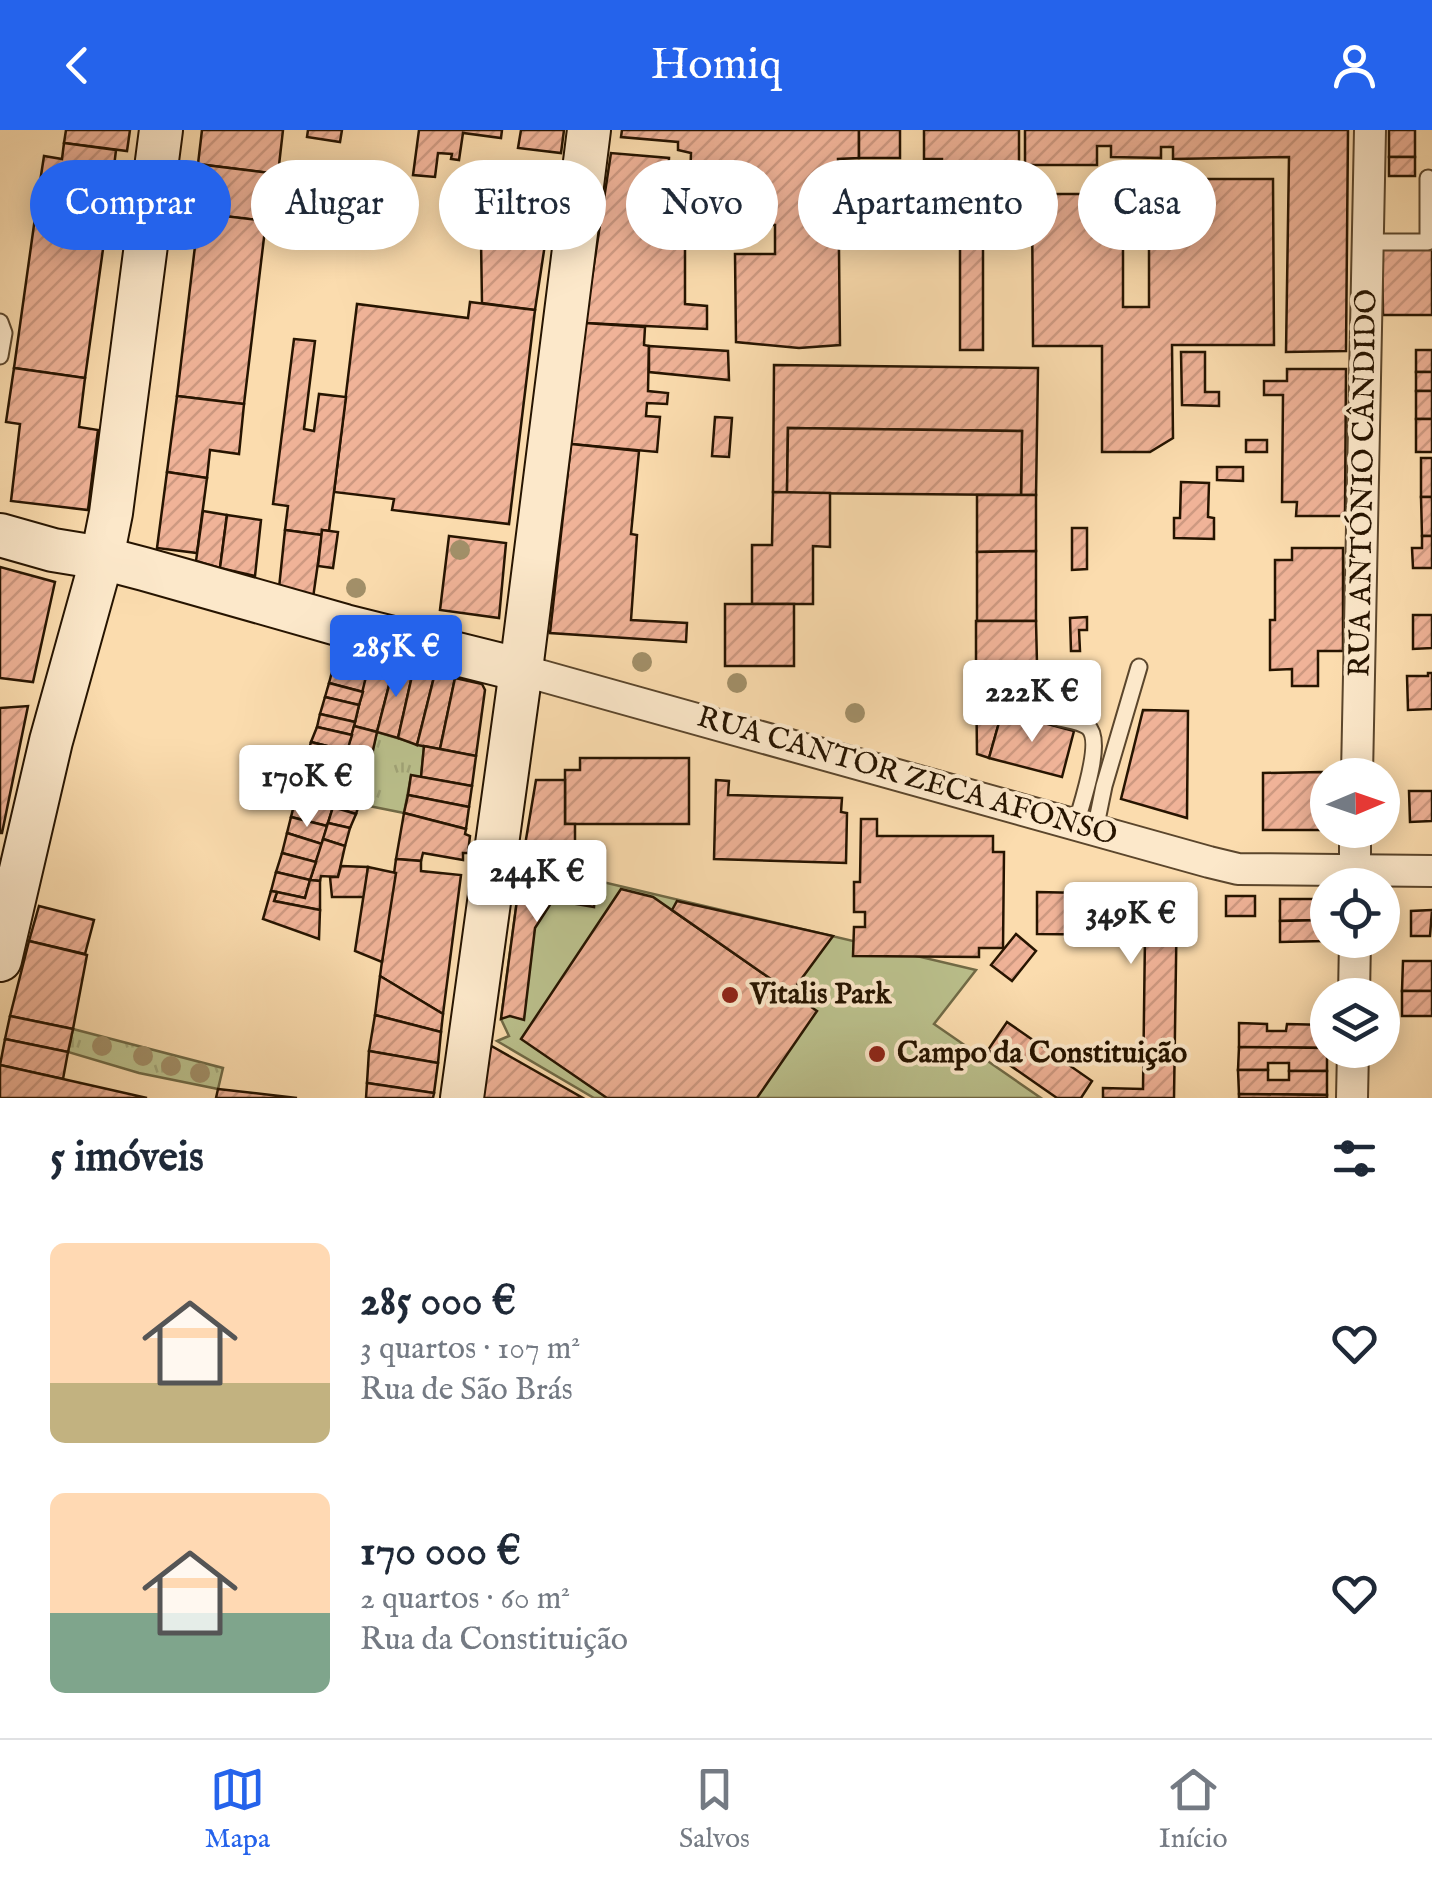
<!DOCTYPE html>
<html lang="pt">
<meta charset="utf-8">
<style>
:root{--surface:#fff;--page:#f6f6f7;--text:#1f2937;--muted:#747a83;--line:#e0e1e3;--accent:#2563eb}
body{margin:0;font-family:"IM FELL English",serif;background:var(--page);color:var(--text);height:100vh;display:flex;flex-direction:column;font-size:38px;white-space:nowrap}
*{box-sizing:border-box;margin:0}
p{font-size:32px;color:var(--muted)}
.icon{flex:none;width:55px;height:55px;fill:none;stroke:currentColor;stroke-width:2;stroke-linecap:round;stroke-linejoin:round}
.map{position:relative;height:968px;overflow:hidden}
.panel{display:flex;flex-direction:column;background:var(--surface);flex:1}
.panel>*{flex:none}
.banner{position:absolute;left:30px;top:30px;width:1372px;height:90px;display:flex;gap:20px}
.needle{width:65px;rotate:88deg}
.fabs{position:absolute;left:1310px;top:628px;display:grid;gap:20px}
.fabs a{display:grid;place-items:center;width:90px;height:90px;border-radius:50%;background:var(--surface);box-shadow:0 5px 25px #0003;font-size:50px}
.price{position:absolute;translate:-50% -85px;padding:0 22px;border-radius:10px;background:#fff;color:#222;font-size:32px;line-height:65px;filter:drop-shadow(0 2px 5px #0008)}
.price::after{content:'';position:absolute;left:50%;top:60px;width:30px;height:22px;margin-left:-15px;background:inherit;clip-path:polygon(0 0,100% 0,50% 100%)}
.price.selected{background:var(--accent);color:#fff}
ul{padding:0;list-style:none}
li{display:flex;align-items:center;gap:30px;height:250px;padding:0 50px}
li span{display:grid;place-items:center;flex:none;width:280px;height:200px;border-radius:15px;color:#555}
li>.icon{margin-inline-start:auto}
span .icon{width:120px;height:120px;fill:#fffc;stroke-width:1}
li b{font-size:42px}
h2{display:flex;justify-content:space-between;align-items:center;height:120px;padding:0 50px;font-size:42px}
.tag{padding:0 35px;border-radius:45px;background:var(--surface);box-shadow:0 5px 25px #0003;font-size:35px;line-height:90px}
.tag.selected{background:var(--accent);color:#fff}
header{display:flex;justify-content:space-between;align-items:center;height:130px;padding:0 50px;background:var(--accent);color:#fff;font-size:45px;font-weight:600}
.dock{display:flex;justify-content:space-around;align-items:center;height:140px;border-top:2px solid var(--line);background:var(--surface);font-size:28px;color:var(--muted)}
.dock a{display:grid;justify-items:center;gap:5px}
.dock .selected{color:var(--accent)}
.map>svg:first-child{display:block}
</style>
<header><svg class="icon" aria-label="back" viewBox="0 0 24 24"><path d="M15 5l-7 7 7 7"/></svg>Homiq<svg class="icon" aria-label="person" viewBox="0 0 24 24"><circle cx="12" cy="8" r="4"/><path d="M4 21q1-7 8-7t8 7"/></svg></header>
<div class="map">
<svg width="1432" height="968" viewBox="0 0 1432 968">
<defs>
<pattern id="grass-tufts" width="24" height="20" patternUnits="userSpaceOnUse" patternTransform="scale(2.5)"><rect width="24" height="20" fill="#bbc18d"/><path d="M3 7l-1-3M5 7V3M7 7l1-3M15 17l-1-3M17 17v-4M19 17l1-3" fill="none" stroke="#a1a578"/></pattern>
<pattern id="building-hatch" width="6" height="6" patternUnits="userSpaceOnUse" patternTransform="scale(2.5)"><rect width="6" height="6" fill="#f0b398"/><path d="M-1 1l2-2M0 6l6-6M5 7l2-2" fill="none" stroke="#ce9981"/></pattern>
</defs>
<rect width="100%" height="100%" fill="#fbdcae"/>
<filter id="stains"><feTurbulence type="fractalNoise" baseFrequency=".002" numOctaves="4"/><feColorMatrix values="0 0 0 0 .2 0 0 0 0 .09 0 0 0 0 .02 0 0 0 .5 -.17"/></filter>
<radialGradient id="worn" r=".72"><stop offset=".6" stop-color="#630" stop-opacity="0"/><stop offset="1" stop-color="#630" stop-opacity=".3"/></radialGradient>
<g fill="url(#grass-tufts)" stroke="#706a46" stroke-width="2.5">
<path d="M377 602 424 616 421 647 411 646 404 683 359 674Z"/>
<path d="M73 899 223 938 218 959 139 943 68 922Z"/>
</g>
<path fill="#bbc18d" stroke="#706a46" stroke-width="2.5" d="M522 733 976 840 934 894 1041 968H594L497 911 509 906 501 889Z"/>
<g fill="url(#building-hatch)" stroke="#261400" stroke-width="2.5">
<path d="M66 0H130L127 21 64 13Z"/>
<path d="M202 0H283L278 44 198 34Z"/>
<path d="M308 0H342L340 12 307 7Z"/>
<path d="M419 0H502L501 8 463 3 459 30 451 29 452 24 438 23 435 47 413 45Z"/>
<path d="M521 0H564L561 23 518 18Z"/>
<path d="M622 0H859V28L838 29 840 215 799 218 736 212 735 124H775V95H755L754 67 733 68 732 114 711 112V86L685 87V174L707 176V199L585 193 611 23 669 28 668 48 690 49 691 23 678 20V12L621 7Z"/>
<rect x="859" y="0" width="41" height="28"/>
<path d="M924 0H1019V64H1006V32H983V220H960V66H942V29H924Z"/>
<path d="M1025 0H1348L1346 221 1286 222 1289 27 1173 29V17H1161V28L1111 27V16H1097V35H1025Z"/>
<rect x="1389" y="0" width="26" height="27"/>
<path d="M64 13 116 20 111 62 40 52 44 26 62 29Z"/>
<rect x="1389" y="27" width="26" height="19"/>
<path d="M205 35 278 44 272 92 199 83Z"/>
<path d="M557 35 535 180 482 173 481 110 463 111 461 83 489 81 488 70 468 72 467 58 515 55 514 39Z"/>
<path d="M1175 49H1273L1274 215H1172L1173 308 1150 322H1102V216H1033L1032 64H1099V93H1118V107H1123V177H1149V104H1154V92L1175 93Z"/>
<path d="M40 52 111 62 85 248 14 238Z"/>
<path d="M199 83 266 91 244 274 177 266Z"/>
<path d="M1382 117H1432V185H1383Z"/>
<path d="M470 172 535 180 509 394 392 380 394 369 334 362 357 174 468 188Z"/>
<path d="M585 193 645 197 644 215 649 216 648 261 668 263 667 274 647 273 646 286 660 287 657 322 571 314Z"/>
<path d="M294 209 315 211 304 299 314 301 319 264 346 267 329 401 322 400V405L285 400 288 376 273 374Z"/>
<path d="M649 216 728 221 729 250 649 242Z"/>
<rect x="1416" y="220" width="16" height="22"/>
<path d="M1181 222H1205V262H1219V276L1182 275Z"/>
<path d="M774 235 1038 238 1036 365H1021L1022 301 788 298 787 363 773 362Z"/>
<path d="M14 238 85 248 79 297 98 300 88 380 11 371 20 294 6 292Z"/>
<path d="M1287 239H1346L1345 386H1296L1297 372H1282L1283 265H1264V251H1287Z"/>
<rect x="1416" y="242" width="16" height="19"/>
<rect x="1416" y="261" width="16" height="28"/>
<path d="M177 266 244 274 239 324 210 320 207 348 167 342Z"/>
<path d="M715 287 732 288 729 327 712 326Z"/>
<rect x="1416" y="289" width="16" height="33"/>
<path d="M788 298 1022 301 1021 365 787 363Z"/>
<rect x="1246" y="310" width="21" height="12"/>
<path d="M571 314 639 321 631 404 637 405 631 490 687 493 686 512 550 503Z"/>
<rect x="1421" y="328" width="11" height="39"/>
<path d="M1217 337H1243V351L1217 350Z"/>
<path d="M167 342 207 348 197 423 157 418Z"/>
<path d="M1181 352 1209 353 1208 387 1214 388V409L1174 408V388H1180Z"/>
<path d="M773 362 830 363V417L813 416V474H752V415H772Z"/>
<path d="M977 365H1036V421L977 422Z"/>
<path d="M1421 367H1432V406H1422Z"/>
<path d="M203 381 227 385 220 438 196 431Z"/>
<path d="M227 385 261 390 255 446 220 438Z"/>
<path d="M1072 398H1087V439L1072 440Z"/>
<path d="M285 400 322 405 313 468 279 458Z"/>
<path d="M322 400 338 402 333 438 318 436Z"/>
<path d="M449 406 506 413 499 488 440 480Z"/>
<path d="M1422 406H1432V438H1413L1412 418H1422Z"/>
<path d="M1292 418H1343V521H1318V556H1292V539L1270 540V490H1275V430H1292Z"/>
<path d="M1036 421V491H977V422Z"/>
<path d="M0 437 55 452 33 552 0 548Z"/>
<rect x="725" y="474" width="69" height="62"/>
<path d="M1413 485H1432V518L1413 519Z"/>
<path d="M1087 487V500H1079L1080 521H1071L1070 488Z"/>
<path d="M976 491H1036L1037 534 976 535Z"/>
<path d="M339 516 371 526 363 562 329 553Z"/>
<path d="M371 526 395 532 377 602 354 596Z"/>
<path d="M395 532 414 537 398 608 377 602Z"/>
<path d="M1037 534V592L1002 582 989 628 977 624 976 535Z"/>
<path d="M414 537 435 543 417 615 398 608Z"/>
<path d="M435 543 455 548 440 619 417 615Z"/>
<path d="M1428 543H1432V579L1408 580 1407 546H1428Z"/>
<path d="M455 548 482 554 485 560 476 626 440 619Z"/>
<path d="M329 553 363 562 359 575 325 567Z"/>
<path d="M325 567 359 575 355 592 320 584Z"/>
<path d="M28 576 2 703H0V578Z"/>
<path d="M1143 580 1188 581 1187 688 1121 669Z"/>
<path d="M1002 582 1074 601 1062 647 989 628Z"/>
<path d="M320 584 355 592 352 605 317 597Z"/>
<path d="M354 596 377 602 370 634 345 628Z"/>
<path d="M317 597 352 605 347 621 311 612Z"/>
<path d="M311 612 347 621 341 641 305 633Z"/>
<path d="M424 616 476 626 472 656 421 647Z"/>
<path d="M345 628 370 634 366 650 341 644Z"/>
<path d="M580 628H689V694H565V640H580Z"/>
<path d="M305 633 341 641 337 658 301 648Z"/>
<path d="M1322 642 1323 667H1328V700H1338H1263V643Z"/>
<path d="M341 644 366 650 362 666 336 662Z"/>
<path d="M411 645 472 656 469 677 408 665Z"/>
<path d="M301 648 337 658 333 677 296 667Z"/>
<path d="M536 650H565V694H575V712H579L578 747 522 733Z"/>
<path d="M716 650 729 651 728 665 842 668 841 682 847 683 846 733 714 729Z"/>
<path d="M1409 661H1432V691L1410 692Z"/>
<path d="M336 662 362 666 356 684 333 677Z"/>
<path d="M408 665 469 677 466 699 404 683Z"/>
<path d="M296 667 333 677 327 696 291 687Z"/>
<path d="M333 677 356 684 350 698 328 693Z"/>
<path d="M404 683 466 699 465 704 470 706 468 723H463V730L423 723 421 731 396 729Z"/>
<path d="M291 687 327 696 322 714 287 703Z"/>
<path d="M861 689H877V706H993V722H1004L1003 818H979V827L853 826 854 797H865V782H854V752H860Z"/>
<path d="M328 693 350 698 345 716 323 709Z"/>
<path d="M287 703 322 714 316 732 282 723Z"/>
<path d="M323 709 345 716 338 747 321 746 320 751 310 750Z"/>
<path d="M282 723 316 732 310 750 276 742Z"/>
<path d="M396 729 421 731V741L461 745 443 884 380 846Z"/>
<path d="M522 733 596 751 594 777 553 770 535 798 524 890 510 886 501 889Z"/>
<path d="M341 736 368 737 365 767H332L330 747H338Z"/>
<path d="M368 737 396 743 382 832 355 821Z"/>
<path d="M276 742 310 750 305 768 271 761Z"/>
<path d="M310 750 320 751V780L274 771 277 762 305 768Z"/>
<path d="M621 759 653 767 817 881 757 968H607L521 909Z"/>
<path d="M271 761 277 762 274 771 320 780 319 809 263 789Z"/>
<path d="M1037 762 1177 765 1174 968H1103V958L1143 959 1145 805 1037 804Z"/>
<rect x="1226" y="766" width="29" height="20"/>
<path d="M1280 769H1324L1325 790 1280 791Z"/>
<path d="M677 771 833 806 791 863 672 780Z"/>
<path d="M39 776 94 790 85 824 29 811Z"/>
<path d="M1432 780 1430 806H1411V781Z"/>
<path d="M1325 790V811L1280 812V791Z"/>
<path d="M1016 804 1036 821 1012 851 991 835Z"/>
<path d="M29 811 87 825 73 899 10 886Z"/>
<path d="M1403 831H1432V861H1402Z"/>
<path d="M380 846 443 884 441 902 375 885Z"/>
<rect x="1402" y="861" width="30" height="25"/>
<path d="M375 885 441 902 438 933 369 921Z"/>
<path d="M10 886 73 899 68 922 5 909Z"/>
<path d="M1007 892 1092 951 1081 968H1057L988 920Z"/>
<path d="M1239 893 1267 894V901H1286L1287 894 1328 895 1327 918 1239 917Z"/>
<path d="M5 909 68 922 63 949 0 935Z"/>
<path d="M488 914 583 968H480Z"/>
<path d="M1239 917 1327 918V941H1289V933H1268V940H1238Z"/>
<path d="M369 921 438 933 434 963 367 953Z"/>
<path d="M0 935 63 949 147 968H0Z"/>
<path d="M1238 940H1268V950H1289V941H1327V965L1239 964Z"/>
<path d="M367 953 434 963 433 968H366Z"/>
<path d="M218 959 297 968H216Z"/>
<path d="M1239 964 1327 965V968H1239Z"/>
</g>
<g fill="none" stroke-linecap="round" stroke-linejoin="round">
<g stroke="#5b462c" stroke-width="19">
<g id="service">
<path d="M1368 112H1428V48"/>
<path d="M0 192 4 203 0 226"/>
<path d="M1056 587C1066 590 1080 591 1088 597 1104 611 1081 675 1076 694"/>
<path d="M1095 700 1104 656 1139 537"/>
</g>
</g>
<g stroke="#5b462c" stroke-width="34">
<g id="minor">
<path d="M521 540 1209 732 1238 739 1432 741"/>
<path d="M1357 645 1370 0"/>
<path d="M1355 700V755"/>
<path d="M1354 865 1355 810"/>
<path d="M1352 968 1353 920"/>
</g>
</g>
<g stroke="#261400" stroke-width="46">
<g id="secondary">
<path d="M0 405 53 420 102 428 144 439 345 496 521 540"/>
<path d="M0 830 51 611 102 428 111 383 161 0"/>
<path d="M462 968 521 540 589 0"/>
</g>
</g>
<use href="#service" stroke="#fce8ca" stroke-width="15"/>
<use href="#minor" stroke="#fce8ca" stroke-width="30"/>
<use href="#secondary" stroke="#fce8ca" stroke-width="42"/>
</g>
<g fill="#a29069">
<circle cx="460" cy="420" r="10"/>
<circle cx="356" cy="458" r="10"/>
<circle cx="642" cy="532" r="10"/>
<circle cx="737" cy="553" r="10"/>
<circle cx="855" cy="583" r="10"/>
<circle cx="102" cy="916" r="10"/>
<circle cx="143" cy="926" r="10"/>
<circle cx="171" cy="936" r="10"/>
<circle cx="200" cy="943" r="10"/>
</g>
<g fill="#8f2418" stroke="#fce8ca" stroke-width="4">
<circle cx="730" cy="865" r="10"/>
<circle cx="877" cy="924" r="10"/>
</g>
<g text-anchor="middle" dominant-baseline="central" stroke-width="8" stroke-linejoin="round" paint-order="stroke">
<g font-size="30" fill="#261400" stroke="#fce8ca">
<text transform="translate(1364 353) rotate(-89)">RUA ANTÓNIO CÂNDIDO</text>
<text transform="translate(907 647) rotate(16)">RUA CANTOR ZECA AFONSO</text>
</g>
<g font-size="30" font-weight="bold" fill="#261400" stroke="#fce8ca" text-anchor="start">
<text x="750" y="865">Vitalis Park</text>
<text x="897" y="924">Campo da Constituição</text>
</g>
</g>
<rect width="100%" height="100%" filter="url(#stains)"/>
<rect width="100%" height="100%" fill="url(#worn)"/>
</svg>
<div class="fabs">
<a><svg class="needle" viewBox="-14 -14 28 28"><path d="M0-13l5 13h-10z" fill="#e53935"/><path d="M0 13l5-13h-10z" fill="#747a83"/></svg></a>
<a><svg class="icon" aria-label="locate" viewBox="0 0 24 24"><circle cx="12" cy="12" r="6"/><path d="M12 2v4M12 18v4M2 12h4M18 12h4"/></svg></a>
<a><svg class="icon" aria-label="layers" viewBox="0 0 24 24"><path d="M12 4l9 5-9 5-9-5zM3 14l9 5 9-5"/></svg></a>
</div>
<b class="price selected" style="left:396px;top:570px">285K €</b>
<b class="price" style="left:1032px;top:615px">222K €</b>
<b class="price" style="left:307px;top:700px">170K €</b>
<b class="price" style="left:537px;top:795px">244K €</b>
<b class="price" style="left:1131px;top:837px">349K €</b>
<div class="banner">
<a class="tag selected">Comprar</a>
<a class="tag">Alugar</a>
<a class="tag">Filtros</a>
<a class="tag">Novo</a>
<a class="tag">Apartamento</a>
<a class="tag">Casa</a>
</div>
</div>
<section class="panel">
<h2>5 imóveis<svg class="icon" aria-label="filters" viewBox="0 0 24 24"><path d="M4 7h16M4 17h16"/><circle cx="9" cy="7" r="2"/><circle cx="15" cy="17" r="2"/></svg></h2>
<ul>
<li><span style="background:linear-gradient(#ffd9b3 70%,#c2b280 0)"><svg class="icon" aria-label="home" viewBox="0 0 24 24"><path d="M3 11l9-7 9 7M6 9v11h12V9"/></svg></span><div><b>285 000 €</b><p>3 quartos · 107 m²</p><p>Rua de São Brás</p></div><svg class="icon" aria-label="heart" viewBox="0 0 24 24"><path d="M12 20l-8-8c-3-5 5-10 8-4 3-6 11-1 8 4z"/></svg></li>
<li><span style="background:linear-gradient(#ffd9b3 60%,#7fa58c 0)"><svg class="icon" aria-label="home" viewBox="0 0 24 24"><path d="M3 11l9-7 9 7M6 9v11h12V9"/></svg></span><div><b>170 000 €</b><p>2 quartos · 60 m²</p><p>Rua da Constituição</p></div><svg class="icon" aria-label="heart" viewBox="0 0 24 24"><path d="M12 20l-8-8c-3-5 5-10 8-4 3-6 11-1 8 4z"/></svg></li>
</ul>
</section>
<nav class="dock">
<a class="selected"><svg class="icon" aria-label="map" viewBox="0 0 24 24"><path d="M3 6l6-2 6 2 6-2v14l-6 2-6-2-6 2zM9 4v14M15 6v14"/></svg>Mapa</a>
<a><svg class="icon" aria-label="saved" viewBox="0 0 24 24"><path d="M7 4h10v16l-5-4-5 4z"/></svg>Salvos</a>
<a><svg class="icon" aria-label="home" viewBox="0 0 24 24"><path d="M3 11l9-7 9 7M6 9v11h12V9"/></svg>Início</a>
</nav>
